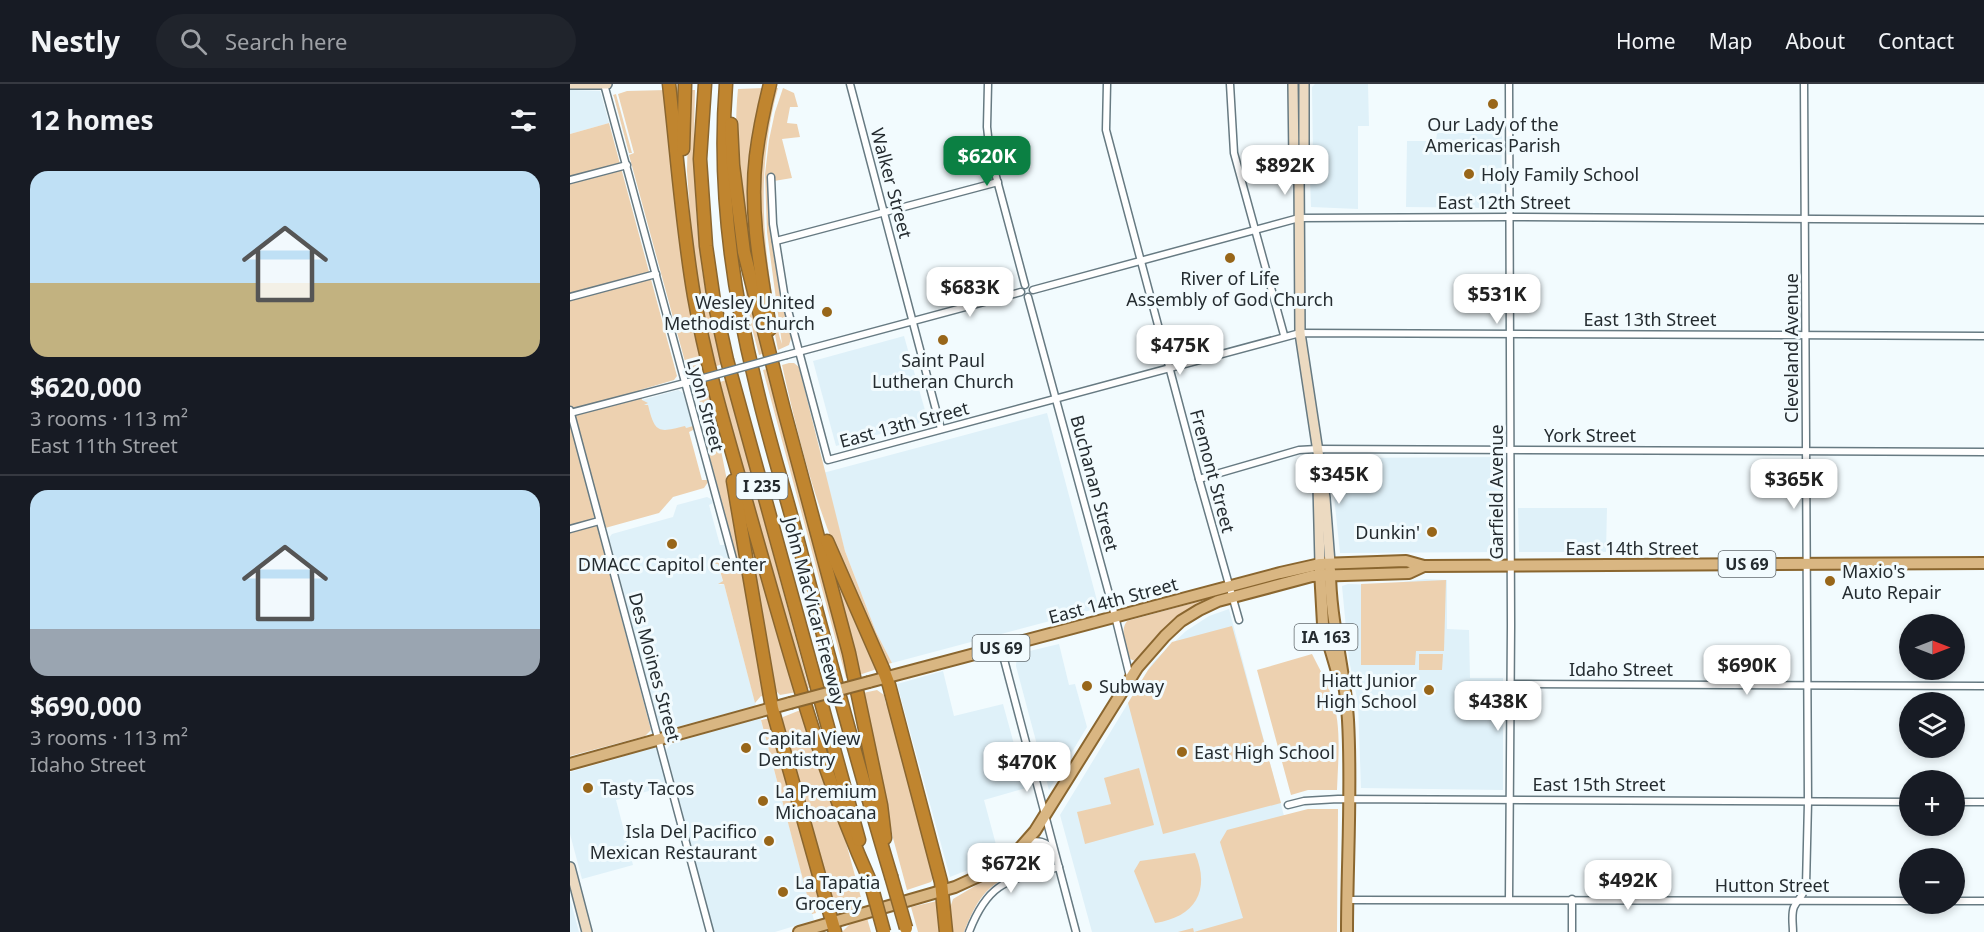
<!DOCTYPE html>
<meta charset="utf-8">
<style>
:root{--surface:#171b24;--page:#20242c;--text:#f1f3f6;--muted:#9ea1a6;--line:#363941;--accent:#0b8043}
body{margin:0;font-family:"Noto Sans",sans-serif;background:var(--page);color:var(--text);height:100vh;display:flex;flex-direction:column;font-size:22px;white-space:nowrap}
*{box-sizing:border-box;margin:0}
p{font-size:20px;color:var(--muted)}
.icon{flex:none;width:33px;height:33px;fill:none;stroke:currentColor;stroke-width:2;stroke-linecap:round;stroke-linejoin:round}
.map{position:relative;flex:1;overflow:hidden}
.sheet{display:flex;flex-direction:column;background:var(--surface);width:570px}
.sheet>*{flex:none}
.needle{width:39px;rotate:90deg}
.fabs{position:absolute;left:1329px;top:530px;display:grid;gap:12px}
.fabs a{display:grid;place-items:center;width:66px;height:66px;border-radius:50%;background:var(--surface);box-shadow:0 3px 9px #0003;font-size:30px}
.price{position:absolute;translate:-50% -51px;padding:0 14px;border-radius:12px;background:#fff;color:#222;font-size:20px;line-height:39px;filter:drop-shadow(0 2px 3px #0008)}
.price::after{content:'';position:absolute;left:50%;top:36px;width:18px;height:14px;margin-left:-9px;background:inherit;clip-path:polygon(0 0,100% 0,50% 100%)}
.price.current{background:var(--accent);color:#fff}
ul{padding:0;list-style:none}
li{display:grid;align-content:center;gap:12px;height:318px;padding:0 30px}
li+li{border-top:2px solid var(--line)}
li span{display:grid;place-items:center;height:186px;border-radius:18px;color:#555}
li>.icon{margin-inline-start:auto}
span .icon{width:108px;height:108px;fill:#fffc;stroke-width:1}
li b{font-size:26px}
h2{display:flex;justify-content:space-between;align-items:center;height:72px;padding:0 30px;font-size:26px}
header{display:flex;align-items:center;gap:36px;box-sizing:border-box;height:84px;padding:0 30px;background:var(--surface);border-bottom:2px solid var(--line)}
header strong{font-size:28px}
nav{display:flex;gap:33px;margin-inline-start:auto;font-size:21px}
.search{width:420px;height:54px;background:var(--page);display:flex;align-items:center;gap:15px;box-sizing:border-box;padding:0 21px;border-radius:33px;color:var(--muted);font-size:22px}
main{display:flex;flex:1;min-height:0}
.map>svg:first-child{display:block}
</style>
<header>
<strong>Nestly</strong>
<div class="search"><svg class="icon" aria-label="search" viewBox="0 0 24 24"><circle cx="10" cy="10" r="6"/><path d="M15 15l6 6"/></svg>Search here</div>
<nav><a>Home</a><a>Map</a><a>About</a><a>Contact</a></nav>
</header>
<main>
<section class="sheet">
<h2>12 homes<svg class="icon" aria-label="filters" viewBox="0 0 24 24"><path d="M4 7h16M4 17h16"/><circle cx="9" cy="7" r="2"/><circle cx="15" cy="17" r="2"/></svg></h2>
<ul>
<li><span style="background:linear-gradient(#bfe0f5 60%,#c2b280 0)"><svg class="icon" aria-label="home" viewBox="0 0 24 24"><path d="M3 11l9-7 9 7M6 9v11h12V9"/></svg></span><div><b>$620,000</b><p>3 rooms · 113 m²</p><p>East 11th Street</p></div></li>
<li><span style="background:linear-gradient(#bfe0f5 75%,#9aa5b1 0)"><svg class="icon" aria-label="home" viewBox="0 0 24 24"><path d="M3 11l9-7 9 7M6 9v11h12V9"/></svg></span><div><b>$690,000</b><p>3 rooms · 113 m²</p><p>Idaho Street</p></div></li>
</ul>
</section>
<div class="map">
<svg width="1414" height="848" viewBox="0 0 1414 848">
<rect width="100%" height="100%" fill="#f2fbfe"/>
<g fill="#dff1f9">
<path d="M745 0H798L799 42H788V125L741 123 740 95 743 72 742 3Z"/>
<path d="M0 6 30 7 39 39 0 50Z"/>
<path d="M867 49H932L931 124 836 123 837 57H866Z"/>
<path d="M334 252 358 337 266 362 243 277Z"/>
<path d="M108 306 113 309 123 342 82 354 72 316Z"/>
<path d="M477 329 529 524 322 579 306 548 275 467 253 389Z"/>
<path d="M934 373 933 468 770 469 760 374Z"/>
<path d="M137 413 141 415 143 419 139 421 150 461H155L158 474 143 476 148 480 153 498 149 501 154 500 186 622 95 646 89 640 39 454 42 450 103 433 107 421Z"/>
<path d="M948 424H1037L1036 468H949Z"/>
<path d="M855 495 877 496V545L899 546 900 594H933V706L791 704 788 619 779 576 772 502 778 500 812 501Z"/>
<path d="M659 525 714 732 766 848H522L490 731 583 578 616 547 639 532Z"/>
<path d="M489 560 499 601 505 600 517 643 479 706 446 582 447 570Z"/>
<path d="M373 587 384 632 433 620 456 704 414 716 428 768 403 784 380 793 327 600Z"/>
<path d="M190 633 244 836 205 848H144L96 666 101 660Z"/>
<path d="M81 662 86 664 87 667 97 702 46 716 63 781 12 795 0 750V688L46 675Z"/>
<path d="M0 815 9 848H0Z"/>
</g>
<g fill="#edd1b0">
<path d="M195 4 189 32 190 214C174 146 161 75 168 5Z"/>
<path d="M204 4H208C189 72 191 141 202 210 205 227 206 244 212 260L197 148 195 90 199 56 205 28 213 4 224 9 228 23H220L217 39 227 40 230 53 212 55 222 94 204 97V91L198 90C197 146 207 198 222 251L219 261 208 266C198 213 186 145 189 91 190 61 197 33 204 4Z"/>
<path d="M97 6 134 285 125 288 117 285 59 71 64 69 48 10 57 7Z"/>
<path d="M119 6H125C123 72 124 138 135 204 139 230 146 255 152 280L144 283 123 171 117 87Z"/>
<path d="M46 10 62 69H59L44 13 43 11Z"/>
<path d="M39 39 107 292 104 296 70 306 72 316 78 319 74 321H78C85 349 88 349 115 342L116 344 123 342V346L119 348 132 396H137L138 398 134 404 103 413 89 429 28 446 81 646 75 652 0 672V50Z"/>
<path d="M168 160 195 269 189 271 181 240Z"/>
<path d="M219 279H224L229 283 275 467 306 548 322 579 317 580 314 575C298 539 281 503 266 466 241 407 226 343 212 281Z"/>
<path d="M200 284 282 593 276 594 193 286Z"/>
<path d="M156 296 239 604 235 606 201 490 150 298Z"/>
<path d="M138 301 180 512 195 611 194 613 191 612 185 619 154 500H148L153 497 148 480H145L143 476 158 474 160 478 167 476 137 363 141 360 129 315H125L123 309 127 308V304Z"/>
<path d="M174 424 227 608 210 611 205 606Z"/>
<path d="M260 476 307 585 289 591Z"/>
<path d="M876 496 874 567H846L845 581H791V500Z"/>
<path d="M638 515 603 537 586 552 565 577 560 575C557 563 549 547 557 537Z"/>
<path d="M662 542 711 719 593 750 558 619 578 586 602 558Z"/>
<path d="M742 570C749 584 757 598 762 613 772 643 768 676 767 706H738L721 711 687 586Z"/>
<path d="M849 570H873L872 586H849Z"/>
<path d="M307 606 314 611 316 620H319L364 793 361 798 337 806 323 754 293 609Z"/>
<path d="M233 625 275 755 293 821 275 828 263 823 211 640 213 633Z"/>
<path d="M201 634 254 825 247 828 244 823 246 829 242 830 191 636Z"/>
<path d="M569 684 584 741 515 760 507 728 541 720 534 694Z"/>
<path d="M738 725H768L767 848H608L623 844 624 848 673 834 650 758 657 746Z"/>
<path d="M462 760C478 760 479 765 483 779 473 784 461 785 451 788 416 799 407 816 394 848H381L379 827 383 815 430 787Z"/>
<path d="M625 769C641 807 625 833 585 839L564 787 570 777Z"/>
<path d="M367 817 371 848H348L341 823Z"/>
<path d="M297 834 301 848H272L282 838Z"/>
</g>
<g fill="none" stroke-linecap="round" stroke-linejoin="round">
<g stroke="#677a82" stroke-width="9">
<g id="street">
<path d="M34 0 163 475"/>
<path d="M280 0 371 345"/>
<path d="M418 0 417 43 420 70 455 201"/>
<path d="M537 0 536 46 629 395 669 536"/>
<path d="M660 0 664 69 714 251"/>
<path d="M939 0 941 542 939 815"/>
<path d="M201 93 203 140 215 215 258 376 730 249 1414 252"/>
<path d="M0 96 57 81"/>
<path d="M206 157 428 98"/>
<path d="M463 206 729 134 939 133 1414 136"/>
<path d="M0 213 86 190"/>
<path d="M458 213 545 532 560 593"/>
<path d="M217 271 451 208"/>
<path d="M0 326 140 848"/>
<path d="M0 329 130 295"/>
<path d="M629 395 729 366 747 365 1414 368"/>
<path d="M0 445 29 437"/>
<path d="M431 564 506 848"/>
<path d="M941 600 1414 602"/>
<path d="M1384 718H1414"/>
<path d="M718 721 734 717 768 715 1340 718"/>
<path d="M458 759C467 755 477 758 483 766"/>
<path d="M1002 815V848"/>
<path d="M777 816 1340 817"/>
<path d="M1384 817H1414"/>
<path d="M399 848C419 796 439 796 489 783"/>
<path d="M1223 848C1223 840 1221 830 1224 823 1228 815 1234 811 1236 802L1238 718 1234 0"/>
</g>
</g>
<g stroke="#677a82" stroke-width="12">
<g id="secondary">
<path d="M0 0H37"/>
<path d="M723 0 724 79 729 89"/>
<path d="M734 0V78L729 89 730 249 755 414 760 479"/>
<path d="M748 401 750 480"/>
<path d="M0 783 17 848"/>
</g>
</g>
<g stroke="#8a662f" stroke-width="14">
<g id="primary">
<path d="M750 486 753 540 768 591"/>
<path d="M760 486C760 537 775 586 778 636 782 706 777 778 777 848"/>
<path d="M299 598 710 489 750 480 836 477 854 482 1414 479"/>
<path d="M0 680 220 619"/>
<path d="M229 848 385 803 429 783 442 773 465 747 567 584 595 552 611 537 629 526 648 517 742 492 839 489 854 482"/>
</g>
</g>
<g stroke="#8a662f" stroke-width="15">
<g id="highway">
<path d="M99 0C107 70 112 142 124 212 138 292 163 370 185 449 219 567 250 685 300 797"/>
<path d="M135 0 130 75 136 162 144 217 157 276 289 756"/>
<path d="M156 0C148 100 161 200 185 297 196 346 211 394 224 442 255 559 286 676 321 792"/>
<path d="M161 40 163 81 174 168 214 326 279 569 311 721 315 754"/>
<path d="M113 65 115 0"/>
<path d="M200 245C191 188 179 129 186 72 189 47 194 24 200 0"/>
<path d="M163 397 202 624 265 848"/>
<path d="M257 457 313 585 319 601 371 798 376 848"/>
</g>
</g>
<use href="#street" stroke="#fff" stroke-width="6"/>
<use href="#secondary" stroke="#ecdac1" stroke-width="9"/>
<use href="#primary" stroke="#d9b682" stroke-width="10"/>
<use href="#highway" stroke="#c0852f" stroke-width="12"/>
<g stroke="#677a82" stroke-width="9" stroke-linecap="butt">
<path id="street-bridge" d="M130 295 217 271"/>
</g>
<g stroke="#8a662f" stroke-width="14" stroke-linecap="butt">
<path id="primary-bridge" d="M220 619 299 598"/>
</g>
<g stroke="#8a662f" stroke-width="15" stroke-linecap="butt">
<g id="highway-bridge">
<path d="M321 792 336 844"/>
<path d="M300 797 314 848"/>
</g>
</g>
<use href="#street-bridge" stroke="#fff" stroke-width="6"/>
<use href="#primary-bridge" stroke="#d9b682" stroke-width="10"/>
<use href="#highway-bridge" stroke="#c0852f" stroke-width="12"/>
</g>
<g fill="#986619" stroke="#f2fbfe" stroke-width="2">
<circle cx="923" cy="20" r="6"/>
<circle cx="899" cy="90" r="6"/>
<circle cx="660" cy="174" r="6"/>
<circle cx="257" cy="228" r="6"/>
<circle cx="373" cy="256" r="6"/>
<circle cx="862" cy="448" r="6"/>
<circle cx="102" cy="460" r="6"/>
<circle cx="1260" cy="497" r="6"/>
<circle cx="517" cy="602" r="6"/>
<circle cx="859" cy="606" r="6"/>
<circle cx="176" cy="664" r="6"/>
<circle cx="612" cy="668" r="6"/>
<circle cx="18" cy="704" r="6"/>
<circle cx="193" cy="717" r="6"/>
<circle cx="199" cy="757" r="6"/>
<circle cx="213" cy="808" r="6"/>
</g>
<g text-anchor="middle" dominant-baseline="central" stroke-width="6" stroke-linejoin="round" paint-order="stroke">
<g fill="#f2fbfe" stroke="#626a6e" stroke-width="1.5">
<rect x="166.5" y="389" width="51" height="26" rx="4.5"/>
<rect x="1148.5" y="467" width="57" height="26" rx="4.5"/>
<rect x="724.5" y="540" width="63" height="26" rx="4.5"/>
<rect x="402.5" y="551" width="57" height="26" rx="4.5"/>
</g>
<g font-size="16" font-weight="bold" fill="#252c30">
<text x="192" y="402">I 235</text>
<text x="1177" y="480">US 69</text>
<text x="756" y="553">IA 163</text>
<text x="431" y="564">US 69</text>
</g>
<g font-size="18" fill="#252c30" stroke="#f2fbfe" text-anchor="start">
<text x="923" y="40" text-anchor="middle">Our Lady of the<tspan x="923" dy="21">Americas Parish</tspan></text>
<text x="911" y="90">Holy Family School</text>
<text x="660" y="194" text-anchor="middle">River of Life<tspan x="660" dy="21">Assembly of God Church</tspan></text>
<text x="245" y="218" text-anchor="end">Wesley United<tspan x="245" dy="21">Methodist Church</tspan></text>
<text x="373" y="276" text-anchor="middle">Saint Paul<tspan x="373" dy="21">Lutheran Church</tspan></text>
<text x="850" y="448" text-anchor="end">Dunkin'</text>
<text x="102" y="480" text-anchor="middle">DMACC Capitol Center</text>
<text x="1272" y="487">Maxio's<tspan x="1272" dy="21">Auto Repair</tspan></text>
<text x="847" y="596" text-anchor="end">Hiatt Junior<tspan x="847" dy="21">High School</tspan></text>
<text x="529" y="602">Subway</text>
<text x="188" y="654">Capital View<tspan x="188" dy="21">Dentistry</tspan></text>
<text x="624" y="668">East High School</text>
<text x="30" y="704">Tasty Tacos</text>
<text x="205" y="707">La Premium<tspan x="205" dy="21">Michoacana</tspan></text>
<text x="187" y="747" text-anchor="end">Isla Del Pacifico<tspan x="187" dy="21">Mexican Restaurant</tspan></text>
<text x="225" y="798">La Tapatia<tspan x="225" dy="21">Grocery</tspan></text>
</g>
<g font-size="18" fill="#252c30" stroke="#f2fbfe">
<text transform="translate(322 99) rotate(75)">Walker Street</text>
<text x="934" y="118">East 12th Street</text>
<text x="1080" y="235">East 13th Street</text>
<text transform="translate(1221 264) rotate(-90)">Cleveland Avenue</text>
<text transform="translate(136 321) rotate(75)">Lyon Street</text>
<text transform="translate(334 340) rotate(-15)">East 13th Street</text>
<text x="1020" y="351">York Street</text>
<text transform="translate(643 387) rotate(75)">Fremont Street</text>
<text transform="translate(525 399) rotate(75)">Buchanan Street</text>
<text transform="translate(926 408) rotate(-90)">Garfield Avenue</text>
<text x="1062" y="464">East 14th Street</text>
<text transform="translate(543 516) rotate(-15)">East 14th Street</text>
<text transform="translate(245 527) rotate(75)">John MacVicar Freeway</text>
<text transform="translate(85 583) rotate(75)">Des Moines Street</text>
<text x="1051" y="585">Idaho Street</text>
<text x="1029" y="700">East 15th Street</text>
<text x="1202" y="801">Hutton Street</text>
</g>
</g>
</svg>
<div class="fabs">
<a><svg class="needle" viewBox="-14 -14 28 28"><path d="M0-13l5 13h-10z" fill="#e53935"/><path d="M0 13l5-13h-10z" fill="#9ea1a6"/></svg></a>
<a><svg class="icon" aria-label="layers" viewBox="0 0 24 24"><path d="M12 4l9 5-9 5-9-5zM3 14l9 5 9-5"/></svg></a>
<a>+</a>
<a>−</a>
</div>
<b class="price current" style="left:417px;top:103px">$620K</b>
<b class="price" style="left:715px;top:112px">$892K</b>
<b class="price" style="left:400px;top:234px">$683K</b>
<b class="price" style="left:927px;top:241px">$531K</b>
<b class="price" style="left:610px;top:292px">$475K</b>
<b class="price" style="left:769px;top:421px">$345K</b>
<b class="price" style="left:1224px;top:426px">$365K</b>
<b class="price" style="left:1177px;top:612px">$690K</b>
<b class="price" style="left:928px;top:648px">$438K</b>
<b class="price" style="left:457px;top:709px">$470K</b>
<b class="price" style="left:441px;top:810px">$672K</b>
<b class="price" style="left:1058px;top:827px">$492K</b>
</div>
</main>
